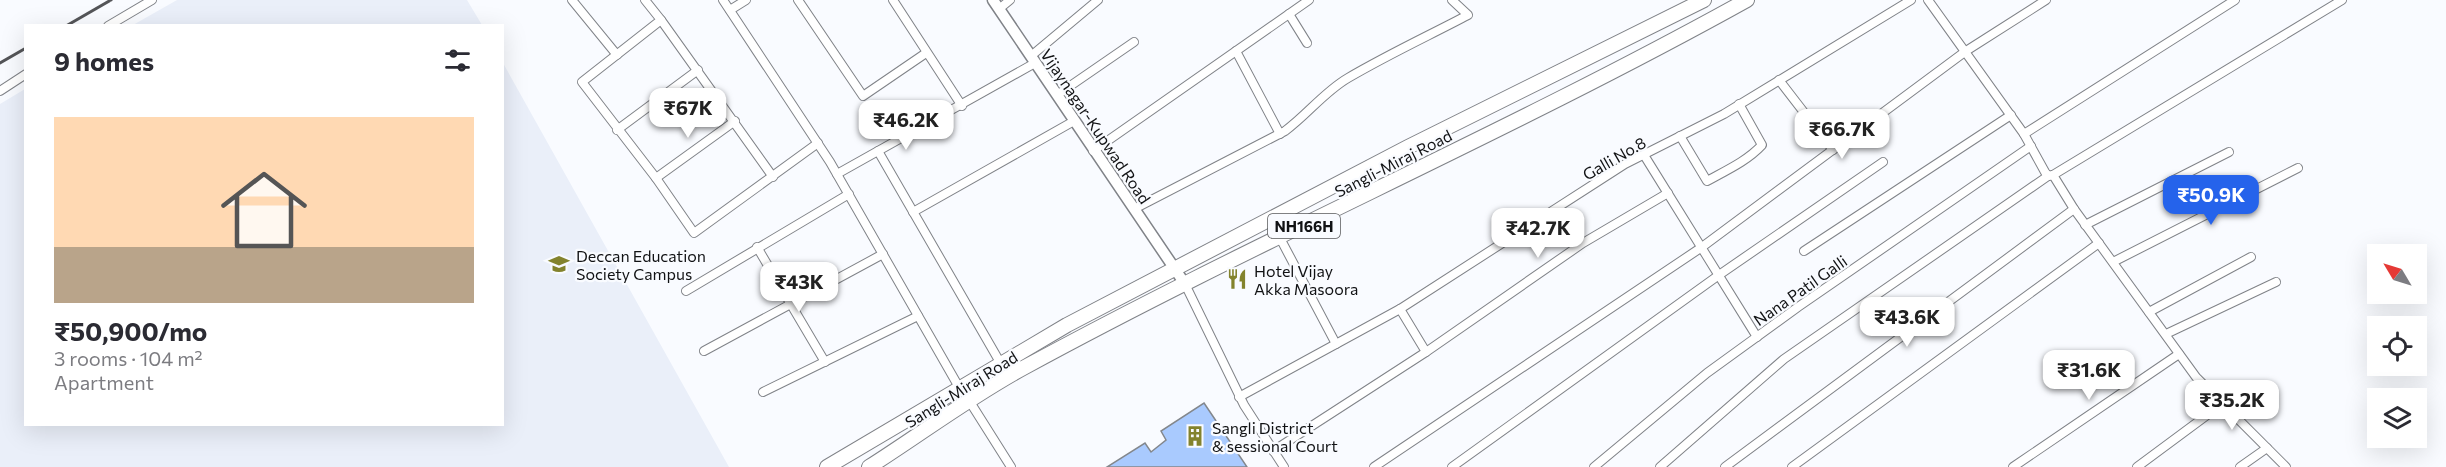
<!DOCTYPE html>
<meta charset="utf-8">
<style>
:root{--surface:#fff;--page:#f7f7f7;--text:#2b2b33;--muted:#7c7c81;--accent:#2563eb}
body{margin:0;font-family:Commissioner,sans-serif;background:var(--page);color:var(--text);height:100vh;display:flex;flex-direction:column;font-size:22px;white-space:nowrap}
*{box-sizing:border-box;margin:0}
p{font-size:20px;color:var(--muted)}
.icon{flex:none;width:33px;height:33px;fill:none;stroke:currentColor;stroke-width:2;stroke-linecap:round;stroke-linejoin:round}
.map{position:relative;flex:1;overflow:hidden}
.details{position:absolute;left:24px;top:24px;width:480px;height:402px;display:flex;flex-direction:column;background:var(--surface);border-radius:0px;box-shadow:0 6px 24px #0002}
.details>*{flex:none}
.needle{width:39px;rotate:308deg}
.fabs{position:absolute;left:2367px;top:244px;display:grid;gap:12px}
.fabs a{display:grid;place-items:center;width:60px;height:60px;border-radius:0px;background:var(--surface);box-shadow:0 6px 24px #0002;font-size:30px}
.price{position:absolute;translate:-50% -51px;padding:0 14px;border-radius:12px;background:#fff;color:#222;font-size:20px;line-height:39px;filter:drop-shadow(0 2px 3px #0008)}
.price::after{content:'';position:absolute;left:50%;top:36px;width:18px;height:14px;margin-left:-9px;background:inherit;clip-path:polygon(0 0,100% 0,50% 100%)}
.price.current{background:var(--accent);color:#fff}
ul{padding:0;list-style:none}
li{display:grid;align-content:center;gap:12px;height:318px;padding:0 30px}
li span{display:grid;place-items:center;height:186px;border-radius:0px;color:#555}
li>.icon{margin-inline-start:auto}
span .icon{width:108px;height:108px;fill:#fffc;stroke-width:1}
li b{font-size:26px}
h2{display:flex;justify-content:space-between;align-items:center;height:72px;padding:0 30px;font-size:26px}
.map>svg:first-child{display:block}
</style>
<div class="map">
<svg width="2446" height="467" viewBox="0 0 2446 467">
<rect width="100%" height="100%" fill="#f9fbff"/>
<g fill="#eaeff9">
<path d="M177 0H467L482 25H133Z"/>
<path d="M503 63 729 467H0V104L25 89 26 424H502Z"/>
</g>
<path fill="#a9cafe" stroke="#83878c" stroke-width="1.5" d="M1204 403 1247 467H1107L1145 443 1151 452 1166 440 1161 431Z"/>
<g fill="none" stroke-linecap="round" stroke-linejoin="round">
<g stroke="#808388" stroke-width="10">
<g id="street">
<path d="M572 0 617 55"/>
<path d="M645 0 661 20 582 82 656 178 694 233 818 143"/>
<path d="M723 0 830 162 960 389"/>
<path d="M798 0 863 96 926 53"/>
<path d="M893 0 962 106"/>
<path d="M1928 0 2024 134 2045 172 2048 176 2053 175 2074 209 2196 377 2286 467"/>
<path d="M999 9 1010 0"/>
<path d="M730 10 746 0"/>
<path d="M1289 14 1307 43"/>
<path d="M661 20 773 177"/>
<path d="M108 26 152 0"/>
<path d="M1236 51 1280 134"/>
<path d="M1031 56 1098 0"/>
<path d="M1779 80 1833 150"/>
<path d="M0 91 26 74"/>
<path d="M1057 95 1134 42"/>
<path d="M617 130 698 70"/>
<path d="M2024 134 2235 0"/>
<path d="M1680 136 1707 181C1727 170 1747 161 1762 145L1739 104"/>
<path d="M878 151 1001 364"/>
<path d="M1093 151 1309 0"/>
<path d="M1644 155 1757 337"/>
<path d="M837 174 1035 63"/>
<path d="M2053 175 2342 0"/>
<path d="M656 178 735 121"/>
<path d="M1134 209 1285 131C1308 114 1324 92 1348 78 1387 55 1428 36 1468 15L1452 0"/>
<path d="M913 212 1074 121"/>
<path d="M2085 225 2229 152"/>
<path d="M1280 238 1336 344"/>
<path d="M757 247 825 362"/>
<path d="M1804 251 2011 115"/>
<path d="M2113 262 2298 168"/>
<path d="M1185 284 1244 405 1284 467"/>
<path d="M686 291 849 194"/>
<path d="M2149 312 2251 257"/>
<path d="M2166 334 2276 282"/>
<path d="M704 351 883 254"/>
<path d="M1426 352 1583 243 1668 193"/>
<path d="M763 392 918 316"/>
<path d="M1239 397 1400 309 1625 164 1724 114 1911 0"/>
<path d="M970 402 1011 467"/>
<path d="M1273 451 1426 352 1400 309"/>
<path d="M1374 467 1702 247 1966 51 2046 0"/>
<path d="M1452 467 1719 275 1883 162"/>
<path d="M1594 467 1707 373 1798 307 2031 146"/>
<path d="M1660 467 1784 359 2048 176"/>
<path d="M1725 467 2074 209"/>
<path d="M1792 467 2099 243"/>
<path d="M2013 467 2179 354"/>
<path d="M2137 467 2222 404"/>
<path d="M2240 467 2267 448"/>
</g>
</g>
<g stroke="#808388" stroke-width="13">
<path id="secondary" d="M993 0 1185 284"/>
</g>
<g stroke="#808388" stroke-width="16">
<g id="highway">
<path d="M827 467 1067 325 1408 147 1704 0"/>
<path d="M869 467C921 434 971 396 1025 367 1262 238 1511 131 1747 0"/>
</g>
</g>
<use href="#street" stroke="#fff" stroke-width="8"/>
<use href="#secondary" stroke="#fff" stroke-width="10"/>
<use href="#highway" stroke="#fff" stroke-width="14"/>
<g stroke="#545558" stroke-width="3">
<path d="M66 26 111 0"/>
<path d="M0 63 26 48"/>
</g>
</g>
<defs>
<g id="university-bare" transform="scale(1.62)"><path d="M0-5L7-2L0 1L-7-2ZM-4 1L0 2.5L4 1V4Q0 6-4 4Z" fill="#83832d" stroke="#f9fbff" stroke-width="2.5" paint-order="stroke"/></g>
<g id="restaurant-bare" transform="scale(1.62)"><path d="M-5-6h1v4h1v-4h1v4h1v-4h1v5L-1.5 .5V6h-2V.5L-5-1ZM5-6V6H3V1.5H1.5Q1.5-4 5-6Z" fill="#83832d" stroke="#f9fbff" stroke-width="2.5" paint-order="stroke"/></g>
<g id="building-bare" transform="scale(1.62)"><path d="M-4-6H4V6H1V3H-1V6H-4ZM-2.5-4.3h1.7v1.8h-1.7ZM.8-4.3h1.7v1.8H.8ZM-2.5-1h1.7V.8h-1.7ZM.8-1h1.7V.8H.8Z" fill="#83832d" stroke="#f9fbff" stroke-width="2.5" paint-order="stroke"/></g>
</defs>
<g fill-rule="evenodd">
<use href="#university-bare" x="559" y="264"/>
<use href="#restaurant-bare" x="1237" y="279"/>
<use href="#building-bare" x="1195" y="436"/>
</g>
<g text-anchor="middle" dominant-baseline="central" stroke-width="4.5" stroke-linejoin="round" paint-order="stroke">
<rect fill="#f9fbff" stroke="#57585a" stroke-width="1.5" x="1268" y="214" width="72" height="24" rx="4.5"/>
<g font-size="15" font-weight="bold" fill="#111214">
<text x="1304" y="226">NH166H</text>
</g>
<g font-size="16" fill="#111214" stroke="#f9fbff">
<text transform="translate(1096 126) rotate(56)">Vijaynagar-Kupwad Road</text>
<text transform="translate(1614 158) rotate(-30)">Galli No.8</text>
<text transform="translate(1393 163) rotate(-27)">Sangli-Miraj Road</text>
<text transform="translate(1800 290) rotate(-35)">Nana Patil Galli</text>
<text transform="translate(961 389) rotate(-32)">Sangli-Miraj Road</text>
</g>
<g font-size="16" fill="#111214" stroke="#f9fbff" text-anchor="start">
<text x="576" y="255">Deccan Education<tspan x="576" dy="18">Society Campus</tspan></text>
<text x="1254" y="270">Hotel Vijay<tspan x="1254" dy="18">Akka Masoora</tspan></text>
<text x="1212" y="427">Sangli District<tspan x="1212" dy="18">&amp; sessional Court</tspan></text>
</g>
</g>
</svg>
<div class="fabs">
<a><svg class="needle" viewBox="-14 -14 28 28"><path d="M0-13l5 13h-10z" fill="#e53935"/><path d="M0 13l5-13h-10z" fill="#7c7c81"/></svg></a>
<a><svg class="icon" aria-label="locate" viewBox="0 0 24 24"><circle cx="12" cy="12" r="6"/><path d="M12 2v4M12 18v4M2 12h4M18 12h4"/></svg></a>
<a><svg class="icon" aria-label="layers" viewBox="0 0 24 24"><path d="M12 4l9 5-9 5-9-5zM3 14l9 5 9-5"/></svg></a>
</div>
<b class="price" style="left:688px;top:139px">₹67K</b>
<b class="price" style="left:906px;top:151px">₹46.2K</b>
<b class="price" style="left:1842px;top:160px">₹66.7K</b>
<b class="price current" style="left:2211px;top:226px">₹50.9K</b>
<b class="price" style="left:1538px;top:259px">₹42.7K</b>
<b class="price" style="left:799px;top:313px">₹43K</b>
<b class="price" style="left:1907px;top:348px">₹43.6K</b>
<b class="price" style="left:2089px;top:401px">₹31.6K</b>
<b class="price" style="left:2232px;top:431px">₹35.2K</b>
<section class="details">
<h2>9 homes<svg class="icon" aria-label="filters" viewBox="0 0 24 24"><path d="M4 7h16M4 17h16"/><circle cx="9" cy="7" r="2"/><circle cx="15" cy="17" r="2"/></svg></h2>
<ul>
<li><span style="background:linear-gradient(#ffd9b3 70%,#b9a48a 0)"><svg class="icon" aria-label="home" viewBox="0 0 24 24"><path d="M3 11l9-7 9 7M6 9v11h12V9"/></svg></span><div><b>₹50,900/mo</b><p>3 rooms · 104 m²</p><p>Apartment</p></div></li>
</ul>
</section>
</div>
